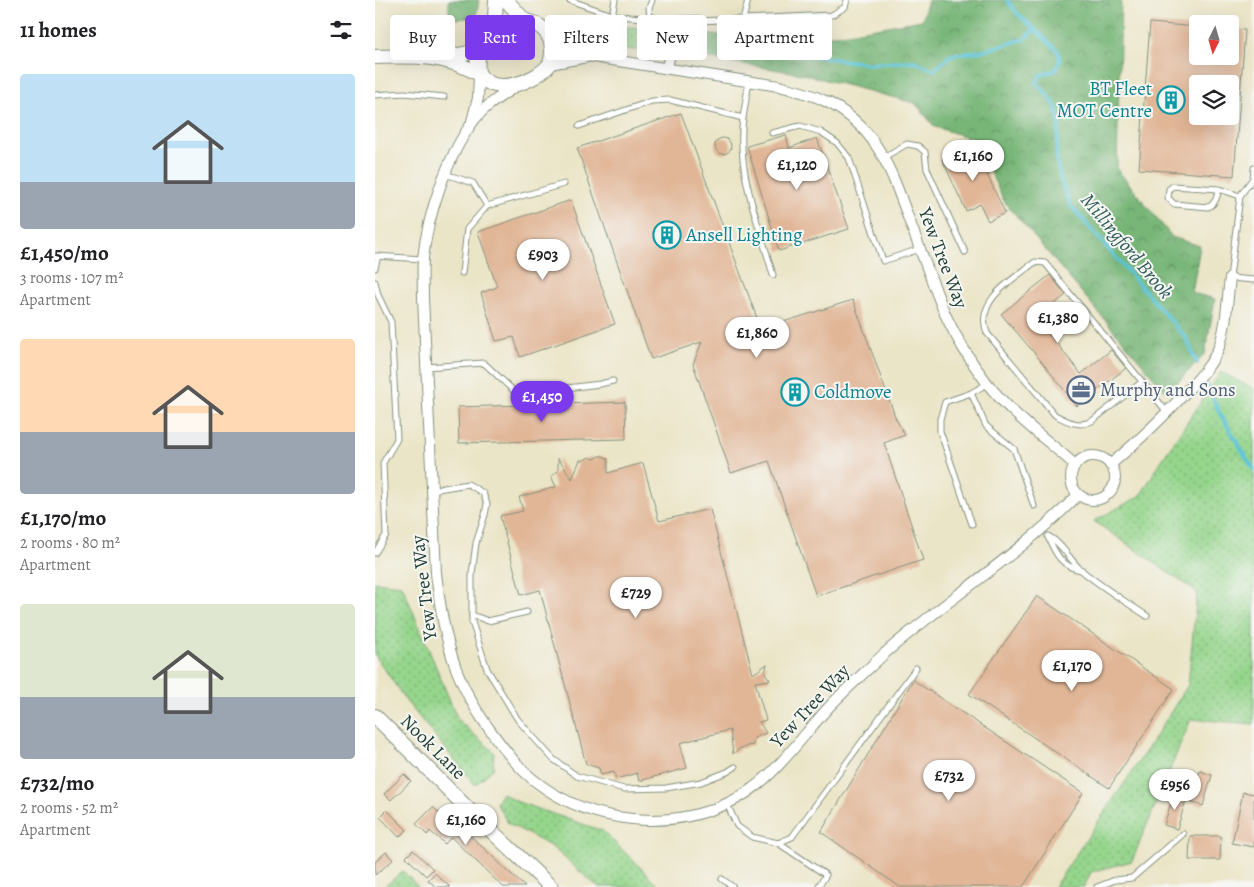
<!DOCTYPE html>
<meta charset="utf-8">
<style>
:root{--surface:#fff;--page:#f6f6f6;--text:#202124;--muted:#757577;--accent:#7c3aed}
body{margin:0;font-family:Alegreya,serif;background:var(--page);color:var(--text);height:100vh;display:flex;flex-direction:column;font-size:19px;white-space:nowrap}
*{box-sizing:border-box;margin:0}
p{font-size:16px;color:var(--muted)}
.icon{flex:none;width:28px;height:28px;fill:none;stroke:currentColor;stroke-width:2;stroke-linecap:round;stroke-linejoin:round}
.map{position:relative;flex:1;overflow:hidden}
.panel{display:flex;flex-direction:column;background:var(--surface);width:375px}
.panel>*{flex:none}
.banner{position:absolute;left:15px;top:15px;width:475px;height:45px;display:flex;gap:10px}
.needle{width:32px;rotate:185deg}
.fabs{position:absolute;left:814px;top:15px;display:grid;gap:10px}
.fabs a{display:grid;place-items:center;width:50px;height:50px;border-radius:5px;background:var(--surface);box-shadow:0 5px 20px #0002;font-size:25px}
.price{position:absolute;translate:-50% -42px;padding:0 11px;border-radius:18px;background:#fff;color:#222;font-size:16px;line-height:32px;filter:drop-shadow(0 1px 2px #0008)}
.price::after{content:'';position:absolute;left:50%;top:30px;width:15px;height:11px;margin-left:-8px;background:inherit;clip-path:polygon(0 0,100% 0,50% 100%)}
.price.active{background:var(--accent);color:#fff}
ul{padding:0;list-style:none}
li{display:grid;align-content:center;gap:10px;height:265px;padding:0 20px}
li span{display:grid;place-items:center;height:155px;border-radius:5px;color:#555}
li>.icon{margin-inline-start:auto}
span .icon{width:90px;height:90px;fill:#fffc;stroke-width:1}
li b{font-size:21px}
h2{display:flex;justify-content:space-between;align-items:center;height:60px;padding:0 20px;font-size:21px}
.chip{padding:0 18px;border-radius:5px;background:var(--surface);box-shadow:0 5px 20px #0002;font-size:18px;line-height:45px}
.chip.active{background:var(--accent);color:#fff}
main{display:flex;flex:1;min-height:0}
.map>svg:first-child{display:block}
</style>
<main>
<section class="panel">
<h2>11 homes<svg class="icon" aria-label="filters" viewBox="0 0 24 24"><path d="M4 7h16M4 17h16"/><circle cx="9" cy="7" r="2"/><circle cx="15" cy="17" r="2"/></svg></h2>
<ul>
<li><span style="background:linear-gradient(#bfe0f5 70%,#9aa5b1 0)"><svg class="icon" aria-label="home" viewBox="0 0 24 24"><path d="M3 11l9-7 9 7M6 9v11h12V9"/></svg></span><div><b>£1,450/mo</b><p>3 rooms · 107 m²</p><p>Apartment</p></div></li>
<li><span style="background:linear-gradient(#ffd9b3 60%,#9aa5b1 0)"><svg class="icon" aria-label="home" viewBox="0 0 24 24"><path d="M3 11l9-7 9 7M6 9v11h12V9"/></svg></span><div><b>£1,170/mo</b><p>2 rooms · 80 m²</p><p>Apartment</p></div></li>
<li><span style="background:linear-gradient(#dfe7d0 60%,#9aa5b1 0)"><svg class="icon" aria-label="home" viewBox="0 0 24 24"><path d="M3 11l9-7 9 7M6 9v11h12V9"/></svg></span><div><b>£732/mo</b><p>2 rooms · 52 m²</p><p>Apartment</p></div></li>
</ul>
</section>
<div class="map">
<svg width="879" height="887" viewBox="0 0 879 887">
<defs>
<pattern id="grass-dots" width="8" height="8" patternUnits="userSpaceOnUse" patternTransform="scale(1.25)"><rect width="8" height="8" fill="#95d58c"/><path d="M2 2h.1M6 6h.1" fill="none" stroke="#79ae73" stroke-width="1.8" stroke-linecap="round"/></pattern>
<pattern id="forest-crowns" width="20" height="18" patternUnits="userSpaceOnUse" patternTransform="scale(1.25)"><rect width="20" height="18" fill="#78b678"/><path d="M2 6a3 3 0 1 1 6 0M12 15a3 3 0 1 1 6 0" fill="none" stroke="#629563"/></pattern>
</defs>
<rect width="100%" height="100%" fill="#f6f6f2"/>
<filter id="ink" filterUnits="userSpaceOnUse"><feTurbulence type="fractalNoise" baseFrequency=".02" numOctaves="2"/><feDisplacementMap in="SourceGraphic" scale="10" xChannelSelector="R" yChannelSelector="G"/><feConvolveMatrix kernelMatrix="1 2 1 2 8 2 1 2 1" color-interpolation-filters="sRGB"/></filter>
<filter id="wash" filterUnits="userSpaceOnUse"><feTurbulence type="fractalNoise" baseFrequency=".0096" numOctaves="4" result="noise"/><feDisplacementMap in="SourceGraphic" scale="20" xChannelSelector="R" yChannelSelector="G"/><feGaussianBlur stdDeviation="1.12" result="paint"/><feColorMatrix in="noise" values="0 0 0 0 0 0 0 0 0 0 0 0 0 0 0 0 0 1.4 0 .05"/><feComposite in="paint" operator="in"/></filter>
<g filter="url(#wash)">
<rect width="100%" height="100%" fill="#ebe5c7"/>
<g fill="url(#grass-dots)" stroke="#5a8960">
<path d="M180 24 251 36V27L277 28 282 33 284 44 278 51 216 47 192 35Z"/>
<path d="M846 372 879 389V724L816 719 757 861 716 872 709 887H679L773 748 813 685 822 592 719 521 765 496 787 460Z"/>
<path d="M0 582 27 585 83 720 119 752 118 769 100 785 31 701 0 655Z"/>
<path d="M127 793 143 802 228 831 285 887H223L177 847 133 823 121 803Z"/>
<path d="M28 871 43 887H9Z"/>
</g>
<g fill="url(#forest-crowns)" stroke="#4c7a56">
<path d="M74 0H104L101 18 74 19Z"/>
<path d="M553 0H746L742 169 797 237 825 246 817 293 840 299 830 354 792 393 629 201 599 139 560 127 540 103 428 74 315 55 316 35H461L547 20Z"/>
</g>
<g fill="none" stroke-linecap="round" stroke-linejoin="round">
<g stroke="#59c3d5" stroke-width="4">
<path d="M632 0 642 13 683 51 685 61 681 70 665 75 662 83C668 91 678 99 681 108 686 120 683 134 682 146 680 168 687 186 696 206L811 338 822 363"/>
<path d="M414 53 497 64 539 61 559 70 576 55 606 51 650 39 659 29"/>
<path d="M832 385 844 412 879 470"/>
</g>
</g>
<g id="blocks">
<g fill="#e1b697" fill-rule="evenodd">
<path d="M775 23 822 27V56H855V29L870 30 859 176 764 169ZM822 84H855V116H822Z"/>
<path d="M306 113 386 329 478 300 521 419 530 435 509 443 548 560 441 596 394 461 356 473 318 364 327 342 276 359 202 148Z"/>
<path d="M411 135 414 148 442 138 474 229 404 251 372 146Z"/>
<circle cx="348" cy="146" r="8"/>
<path d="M598 144 630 213 613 221 605 204 591 211 567 159Z"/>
<path d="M196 200 240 324 145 357 139 337 121 341 106 293 122 287 103 232Z"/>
<path d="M675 275 691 295 662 318 706 374 736 350 751 368 702 406 662 356 626 314Z"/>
<path d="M250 402 251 439 84 443 83 407Z"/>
<path d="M224 456H228L233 459V473L268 463 284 521 335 509 378 674 392 664 390 673 395 680 380 682 391 720 384 722 391 733 379 738 378 745 372 746 369 748H365L358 754 355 730 305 743 312 768 264 781 262 773 241 779 239 772 226 775 224 768 211 764 165 590 146 595 125 516 148 511 144 497 181 487 176 476 183 471V458L197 479 205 460H209L214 457 220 459Z"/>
<path d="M662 596 799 689 734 788 594 694Z"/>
<path d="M538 680 708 793 648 887H525L446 832Z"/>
<path d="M825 771 837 775 828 806 815 802Z"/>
<path d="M29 774 36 781 16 800 9 794Z"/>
<path d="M868 792 879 794V847L857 843Z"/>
<path d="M799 793 812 797 802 829 789 825Z"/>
<path d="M58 807 68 817 71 813 150 887H128L76 837 70 844 55 831 52 835 41 824Z"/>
<path d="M12 810 32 830 24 837 5 817Z"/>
<path d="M815 836H846L845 860H814Z"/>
<path d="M38 850 58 869 51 876 31 857Z"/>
<path d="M11 852 18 860 0 875V862Z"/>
<path d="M60 873 75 887H61L53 880Z"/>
</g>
</g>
</g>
<g filter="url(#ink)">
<use href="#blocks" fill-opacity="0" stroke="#85917e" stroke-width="1"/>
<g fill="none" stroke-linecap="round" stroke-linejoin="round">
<g stroke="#85917e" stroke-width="7">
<g id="service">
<path d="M194 0 237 15"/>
<path d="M240 0 237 15 275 19 274 8 277 0"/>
<path d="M368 20 373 0"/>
<path d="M325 21 457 15 470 7 472 0"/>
<path d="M0 95 29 93 69 97"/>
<path d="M368 118C361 171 384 224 398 275"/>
<path d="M204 126 277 101 295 100 368 118 374 81"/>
<path d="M397 133 425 126 446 132 462 143 474 158 508 261 545 249"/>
<path d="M509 157 532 144 543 146 550 152 552 169 590 252"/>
<path d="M879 168 878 178 865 196 855 278 879 280"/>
<path d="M70 174 98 183 112 206 92 229 87 273"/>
<path d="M844 189C842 196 841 204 833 207L799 204 793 198 794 189 798 186 844 189 865 196"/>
<path d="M112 206 189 184"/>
<path d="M0 256 48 259"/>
<path d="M0 268 3 256"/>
<path d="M0 282 3 295 16 322 22 439 8 463 11 535 0 553"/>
<path d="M51 367 109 363 142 394 225 384 238 381"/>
<path d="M767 382 717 421C704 428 692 421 680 415L612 333C599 300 639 279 660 262L670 263 792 412"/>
<path d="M596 393 611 426 639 449 659 506"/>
<path d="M57 490 93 484 108 493 112 504 110 515 101 543 97 574V622L112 669 143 720 178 759 202 776 249 789 291 788 326 782 352 772 360 767"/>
<path d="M597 524 565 431V419L570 402 596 393 612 384"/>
<path d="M673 536C687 543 694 559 705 569 726 587 750 601 772 616"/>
<path d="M673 537C680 553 687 568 707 570"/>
<path d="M97 615 113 621 152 612"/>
<path d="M352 804 362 826 377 837 403 843 417 837 541 668"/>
<path d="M403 843 451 875 443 887"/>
<path d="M347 879 358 887"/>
<path d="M722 887 740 880 757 878 808 834"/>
</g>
</g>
<g stroke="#85917e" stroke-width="12">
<g id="minor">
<path d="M275 19 288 22 325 21"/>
<path d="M288 22C302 36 295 50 292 68"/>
<path d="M173 35 202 52 218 57 404 86C419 90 434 93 448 100 500 124 515 167 533 217 545 249 557 282 570 314 581 338 596 362 612 383 636 414 671 439 700 465"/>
<path d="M175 64 212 57"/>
<path d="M141 86C125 97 108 107 97 123 72 157 52 217 48 259 47 272 48 285 48 298L61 573C65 607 70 639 82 671 89 689 99 707 110 723 126 745 142 768 164 784 217 823 291 831 351 804 395 785 422 742 453 708 471 689 490 672 509 654 572 599 644 555 703 495"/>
<path d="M97 121 103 98 104 76"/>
<circle cx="718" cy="478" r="22"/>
<path d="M735 465C762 442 787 419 810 393 823 379 837 365 844 347 852 325 852 301 855 278"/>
</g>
</g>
<g stroke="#85917e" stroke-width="16">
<g id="tertiary">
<path d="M131 0 150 21"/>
<path d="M150 21C173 25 181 42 175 64 160 82 119 98 103 73 99 38 119 29 150 21Z"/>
<path d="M114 35 120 17 121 0"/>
<path d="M0 57C41 56 65 54 103 73"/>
<path d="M68 58 93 53 104 47"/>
<path d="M0 716 94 810 176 887"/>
</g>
</g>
<use href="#service" stroke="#fff" stroke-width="5"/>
<use href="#minor" stroke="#fff" stroke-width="10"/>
<use href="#tertiary" stroke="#fff" stroke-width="14"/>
</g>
</g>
<defs>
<g id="building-ring" transform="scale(1.4375)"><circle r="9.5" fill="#f6f6f2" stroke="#0f9aa8" stroke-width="1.5"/><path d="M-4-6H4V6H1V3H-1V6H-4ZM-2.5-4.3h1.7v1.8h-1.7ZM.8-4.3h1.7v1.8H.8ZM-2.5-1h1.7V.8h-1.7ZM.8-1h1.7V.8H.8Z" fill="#0f9aa8"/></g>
<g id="office-ring" transform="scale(1.4375)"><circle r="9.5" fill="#f6f6f2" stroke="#5c6f8a" stroke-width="1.5"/><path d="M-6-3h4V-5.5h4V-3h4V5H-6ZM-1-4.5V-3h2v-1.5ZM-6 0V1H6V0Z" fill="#5c6f8a"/></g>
</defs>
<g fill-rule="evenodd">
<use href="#building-ring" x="796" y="100"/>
<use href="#building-ring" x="292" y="235"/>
<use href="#office-ring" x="706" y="390"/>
<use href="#building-ring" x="420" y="392"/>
</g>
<g text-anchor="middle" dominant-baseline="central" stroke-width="4" stroke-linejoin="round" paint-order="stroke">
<g font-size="19" fill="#0d838f" stroke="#f6f6f2" text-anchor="start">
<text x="777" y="89" text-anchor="end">BT Fleet<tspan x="777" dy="22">MOT Centre</tspan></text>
<text x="311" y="235">Ansell Lighting</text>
<text x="439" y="392">Coldmove</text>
</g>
<g font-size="19" fill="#1f3d34" stroke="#f6f6f2">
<text transform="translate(568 258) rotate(69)">Yew Tree Way</text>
<text transform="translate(49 588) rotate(-97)">Yew Tree Way</text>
<text transform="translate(435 706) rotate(-47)">Yew Tree Way</text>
<text transform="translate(58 747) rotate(45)">Nook Lane</text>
</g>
<g font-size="19" fill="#4e5e75" stroke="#f6f6f2" text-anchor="start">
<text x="725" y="390">Murphy and Sons</text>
</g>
<g font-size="20" font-style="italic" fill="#2e5e5c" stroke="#f6f6f2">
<text transform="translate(752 246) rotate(50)">Millingford Brook</text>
</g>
</g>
</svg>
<div class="fabs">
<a><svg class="needle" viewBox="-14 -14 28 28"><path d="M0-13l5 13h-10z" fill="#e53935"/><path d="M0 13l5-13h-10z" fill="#757577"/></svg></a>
<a><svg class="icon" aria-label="layers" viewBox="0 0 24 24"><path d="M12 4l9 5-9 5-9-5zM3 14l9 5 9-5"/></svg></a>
</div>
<b class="price" style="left:598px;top:182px">£1,160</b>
<b class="price" style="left:422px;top:191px">£1,120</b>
<b class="price" style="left:168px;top:281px">£903</b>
<b class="price" style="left:683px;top:344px">£1,380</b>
<b class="price" style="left:382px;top:359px">£1,860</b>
<b class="price active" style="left:167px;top:423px">£1,450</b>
<b class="price" style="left:261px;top:619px">£729</b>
<b class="price" style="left:697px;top:692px">£1,170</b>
<b class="price" style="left:574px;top:802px">£732</b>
<b class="price" style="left:800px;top:811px">£956</b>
<b class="price" style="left:91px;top:846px">£1,160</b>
<div class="banner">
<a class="chip">Buy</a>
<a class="chip active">Rent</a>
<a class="chip">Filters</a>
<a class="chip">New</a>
<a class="chip">Apartment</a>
</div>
</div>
</main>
